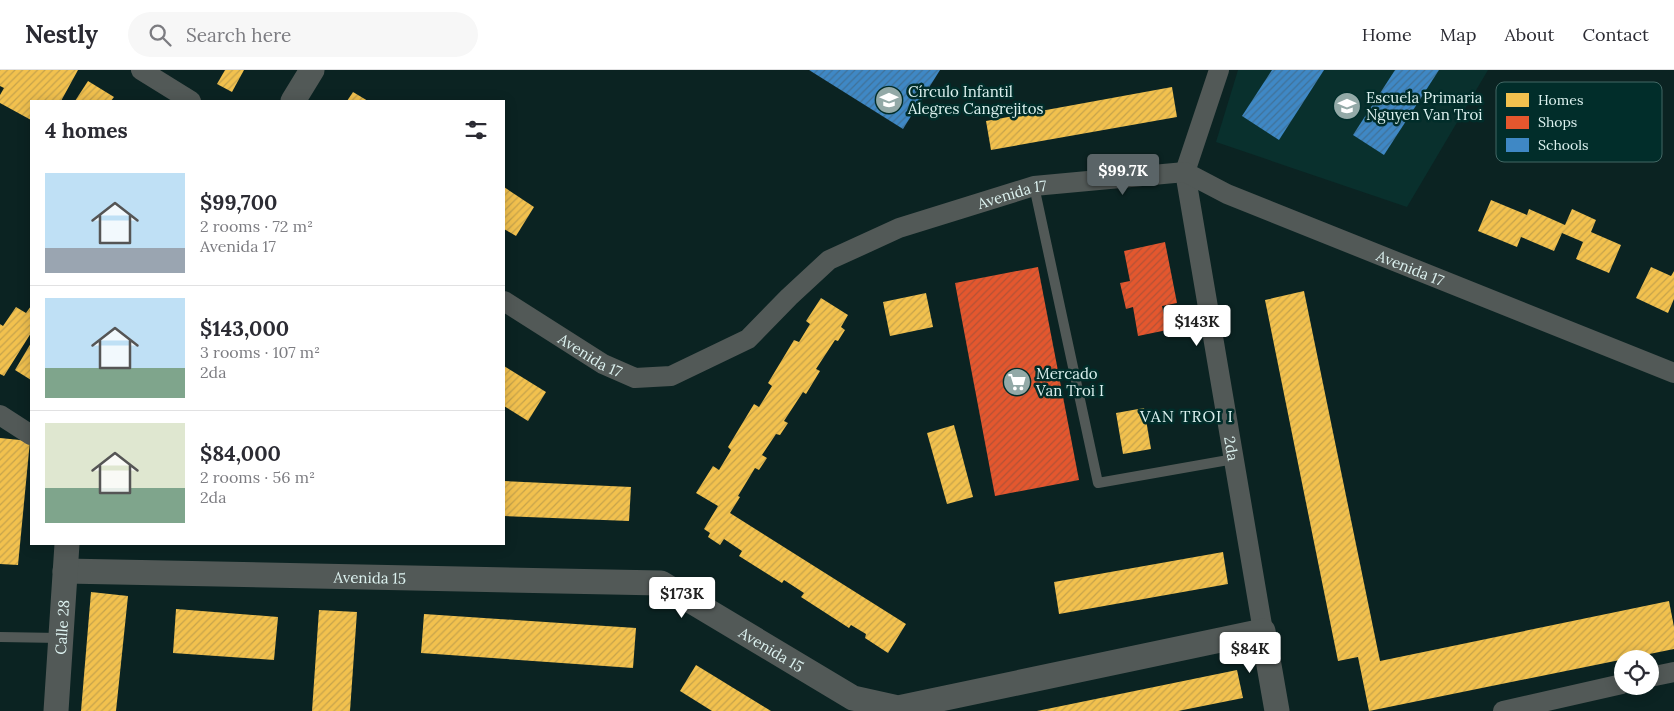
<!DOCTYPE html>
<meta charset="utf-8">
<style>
:root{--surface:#fff;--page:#f7f7f7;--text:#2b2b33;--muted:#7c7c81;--line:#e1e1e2;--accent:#5a6467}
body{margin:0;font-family:Lora,serif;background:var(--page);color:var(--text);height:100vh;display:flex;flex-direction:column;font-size:19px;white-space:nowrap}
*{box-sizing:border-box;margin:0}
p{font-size:16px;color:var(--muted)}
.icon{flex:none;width:28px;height:28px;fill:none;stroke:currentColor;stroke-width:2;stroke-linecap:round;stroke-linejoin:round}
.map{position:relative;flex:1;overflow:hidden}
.details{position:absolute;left:30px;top:30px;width:475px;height:445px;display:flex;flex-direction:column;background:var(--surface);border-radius:0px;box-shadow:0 2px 12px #0003}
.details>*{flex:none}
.buttons{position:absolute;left:1614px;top:580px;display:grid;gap:10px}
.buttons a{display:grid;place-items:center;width:45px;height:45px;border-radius:50%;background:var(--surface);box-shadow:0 2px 12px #0003;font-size:25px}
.price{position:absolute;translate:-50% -42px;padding:0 11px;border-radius:5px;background:#fff;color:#222;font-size:16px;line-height:32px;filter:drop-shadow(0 1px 2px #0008)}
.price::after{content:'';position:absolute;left:50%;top:30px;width:15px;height:11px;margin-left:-8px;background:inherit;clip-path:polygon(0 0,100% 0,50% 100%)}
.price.on{background:var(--accent);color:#fff}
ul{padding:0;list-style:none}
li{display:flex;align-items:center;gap:15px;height:125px;padding:0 15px}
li+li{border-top:1px solid var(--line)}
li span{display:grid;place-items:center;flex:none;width:140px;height:100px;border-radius:0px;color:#555}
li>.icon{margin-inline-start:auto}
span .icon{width:60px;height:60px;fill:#fffc;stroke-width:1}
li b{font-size:21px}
h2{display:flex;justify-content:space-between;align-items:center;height:60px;padding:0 15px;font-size:21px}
header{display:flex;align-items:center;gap:30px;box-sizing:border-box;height:70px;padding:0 25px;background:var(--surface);border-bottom:1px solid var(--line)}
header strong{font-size:24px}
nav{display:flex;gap:28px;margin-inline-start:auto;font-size:18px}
.search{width:350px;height:45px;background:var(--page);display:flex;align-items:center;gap:12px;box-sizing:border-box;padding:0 18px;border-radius:28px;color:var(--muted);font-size:19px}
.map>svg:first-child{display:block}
</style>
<header>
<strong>Nestly</strong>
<div class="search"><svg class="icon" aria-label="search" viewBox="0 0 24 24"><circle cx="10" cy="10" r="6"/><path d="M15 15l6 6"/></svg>Search here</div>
<nav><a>Home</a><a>Map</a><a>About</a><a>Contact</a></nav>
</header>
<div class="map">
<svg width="1674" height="641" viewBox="0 0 1674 641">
<defs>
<pattern id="homes-hatch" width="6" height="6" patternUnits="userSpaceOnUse" patternTransform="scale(1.25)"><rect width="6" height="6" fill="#f2c14e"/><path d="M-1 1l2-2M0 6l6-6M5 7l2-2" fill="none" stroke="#c6a34c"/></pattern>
<pattern id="shops-hatch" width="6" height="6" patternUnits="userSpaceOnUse" patternTransform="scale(1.25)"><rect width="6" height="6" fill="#e4572e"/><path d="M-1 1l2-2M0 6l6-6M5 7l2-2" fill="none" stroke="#b35236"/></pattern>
<pattern id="schools-hatch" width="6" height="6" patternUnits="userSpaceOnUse" patternTransform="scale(1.25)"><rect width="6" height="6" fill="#3f88c5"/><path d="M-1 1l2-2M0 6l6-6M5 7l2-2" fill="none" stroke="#407299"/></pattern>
</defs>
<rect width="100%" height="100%" fill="#0b2322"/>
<path fill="#09302d" d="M1238 0H1488L1407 137 1216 72Z"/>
<g fill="url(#homes-hatch)">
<path d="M0 0H78L61 31H31V50L0 33V25L4 18 0 16Z"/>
<path d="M225 0H244L232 22 217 14Z"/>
<path d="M88 11 114 27 111 31H75Z"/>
<path d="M1172 17 1177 47 991 80 986 51Z"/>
<path d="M353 22 368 31H347Z"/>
<path d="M504 117 534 137 516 166 504 159Z"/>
<path d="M1491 130 1527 145 1529 139 1565 155 1572 139 1596 150 1591 162 1621 175 1609 203 1576 189 1583 172 1562 163 1554 181 1521 167 1517 177 1478 161Z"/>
<path d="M1651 197 1671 206 1674 201V229L1668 243 1636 228Z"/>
<path d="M1304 221 1380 591 1669 531 1674 557V579L1369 641 1358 587 1338 591 1265 230Z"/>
<path d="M926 223 933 257 890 266 883 232Z"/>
<path d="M821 228 848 245 841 257 845 260 838 271 835 270 816 299 820 301 806 324 803 322 784 351 788 353 780 365 776 364 762 385 767 388 759 400 755 398 738 426 740 427 730 443 906 554 888 583 865 568 866 564 851 555 849 558 801 527 804 523 784 510 782 513 739 486 742 481 724 469 720 475 708 467 710 463 704 459 718 436 696 423 713 396 719 400 731 380 728 377 754 334 759 337 772 316 768 313 794 270 799 272 810 254 806 251Z"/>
<path d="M31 236V263L4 306 0 304V254L3 256 16 237 26 243Z"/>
<path d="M31 273V310L15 300Z"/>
<path d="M504 296 546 322 528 351 504 336Z"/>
<path d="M1144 338 1151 379 1123 384 1116 343Z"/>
<path d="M954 355 973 427 947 434 927 363Z"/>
<path d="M0 368 30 371 18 495 0 494Z"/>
<path d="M504 411 631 417 629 451 504 446Z"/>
<path d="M1223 482 1228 514 1059 544 1054 512Z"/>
<path d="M91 522 128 526 116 641H81Z"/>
<path d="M176 539 278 547 274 590 173 583Z"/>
<path d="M319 540 357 542 350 641H312Z"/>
<path d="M424 544 636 558 633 598 421 583Z"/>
<path d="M696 595 771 641H712L680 621Z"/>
<path d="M1237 600 1243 628 1178 641H1037Z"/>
</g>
<g fill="url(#shops-hatch)">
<path d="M1165 172 1177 233 1162 236 1167 260 1138 266 1133 237 1126 239 1120 213 1130 211 1124 181Z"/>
<path d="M1038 197 1079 410 995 426 955 213Z"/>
</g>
<g fill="url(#schools-hatch)">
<path d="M809 0H940L903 59Z"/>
<path d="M1272 0H1324L1279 70 1242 46Z"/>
<path d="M1395 0H1439L1384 85 1353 65Z"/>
</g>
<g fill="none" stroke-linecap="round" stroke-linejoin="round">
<g stroke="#525957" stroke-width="10">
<path d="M1034 116 1098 413 1234 389"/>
<path d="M0 567 60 568"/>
</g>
<g stroke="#525957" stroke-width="20">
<path d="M141 0 191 31"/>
<path id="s1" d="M1219 0 1185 102 1263 561"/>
<path id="s2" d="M504 231 603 294 635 308 671 306 748 269 789 227 829 190 899 158 1034 116 1185 102 1227 124 1674 303"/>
<path d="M0 345 31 365"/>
<path d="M1650 607 1674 602"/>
<path d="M1503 641 1622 614"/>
</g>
<g stroke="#525957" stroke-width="25">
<path d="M293 31 312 0"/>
<path id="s3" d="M65 501 661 513 853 628 898 638 1263 561 1277 641"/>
<path id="s4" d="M56 641 67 474"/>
</g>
</g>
<defs>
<g id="school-disc" transform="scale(1.4375)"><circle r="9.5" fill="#93a9a7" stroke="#012d2a"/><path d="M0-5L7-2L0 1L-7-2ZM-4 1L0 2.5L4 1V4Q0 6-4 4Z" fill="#fff"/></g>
<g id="supermarket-disc" transform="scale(1.4375)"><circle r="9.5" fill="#93a9a7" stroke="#012d2a"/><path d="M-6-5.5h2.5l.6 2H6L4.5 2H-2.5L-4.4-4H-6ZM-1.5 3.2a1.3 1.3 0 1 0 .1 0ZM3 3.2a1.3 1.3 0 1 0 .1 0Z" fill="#fff"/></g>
</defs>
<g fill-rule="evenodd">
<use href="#school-disc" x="889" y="30"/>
<use href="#school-disc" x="1347" y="36"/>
<use href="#supermarket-disc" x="1017" y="312"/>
</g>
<g text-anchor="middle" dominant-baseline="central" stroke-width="5" stroke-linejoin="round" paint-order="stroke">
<g font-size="15" fill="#dcf1ef" stroke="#012d2a" text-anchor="start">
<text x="908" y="21">Círculo Infantil<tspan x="908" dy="17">Alegres Cangrejitos</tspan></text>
<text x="1366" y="27">Escuela Primaria<tspan x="1366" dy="17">Nguyen Van Troi</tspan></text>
<text x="1036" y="303">Mercado<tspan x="1036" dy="17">Van Troi I</tspan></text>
</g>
<g font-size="15" fill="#dcf1ef" stroke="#012d2a">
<text stroke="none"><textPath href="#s2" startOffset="582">Avenida 17</textPath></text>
<text stroke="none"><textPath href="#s2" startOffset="1002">Avenida 17</textPath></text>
<text stroke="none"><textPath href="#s2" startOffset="102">Avenida 17</textPath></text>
<text stroke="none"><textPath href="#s1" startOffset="388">2da</textPath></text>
<text stroke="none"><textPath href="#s3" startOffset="305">Avenida 15</textPath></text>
<text stroke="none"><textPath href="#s4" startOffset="84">Calle 28</textPath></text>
<text stroke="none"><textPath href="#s3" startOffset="725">Avenida 15</textPath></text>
</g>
<g font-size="16" letter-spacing="1" fill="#dcf1ef" stroke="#012d2a">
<text x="1187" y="346">VAN TROI I</text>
</g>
</g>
<rect x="1496" y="12" width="166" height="80" rx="8" fill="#012d2a" stroke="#436865" stroke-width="1"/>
<rect x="1506" y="23" width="23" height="14" fill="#f2c14e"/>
<rect x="1506" y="46" width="23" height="13" fill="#e4572e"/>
<rect x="1506" y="68" width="23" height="14" fill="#3f88c5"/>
<g font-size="14" fill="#dcf1ef">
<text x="1538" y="35">Homes</text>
<text x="1538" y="57">Shops</text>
<text x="1538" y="80">Schools</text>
</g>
</svg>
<div class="buttons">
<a><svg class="icon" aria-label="locate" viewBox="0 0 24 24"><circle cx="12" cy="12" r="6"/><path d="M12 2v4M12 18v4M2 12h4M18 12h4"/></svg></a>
</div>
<b class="price on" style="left:1123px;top:126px">$99.7K</b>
<b class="price" style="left:1197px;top:277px">$143K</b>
<b class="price" style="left:682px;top:549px">$173K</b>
<b class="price" style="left:1250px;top:604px">$84K</b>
<section class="details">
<h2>4 homes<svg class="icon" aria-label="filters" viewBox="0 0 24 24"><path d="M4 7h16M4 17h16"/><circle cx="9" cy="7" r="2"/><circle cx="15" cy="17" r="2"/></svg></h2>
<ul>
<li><span style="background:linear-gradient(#bfe0f5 75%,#9aa5b1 0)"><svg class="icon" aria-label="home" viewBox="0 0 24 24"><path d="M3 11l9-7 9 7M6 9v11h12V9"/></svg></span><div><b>$99,700</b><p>2 rooms · 72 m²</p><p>Avenida 17</p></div></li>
<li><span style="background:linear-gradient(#bfe0f5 70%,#7fa58c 0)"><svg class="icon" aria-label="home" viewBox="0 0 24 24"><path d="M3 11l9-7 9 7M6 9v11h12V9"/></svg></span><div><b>$143,000</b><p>3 rooms · 107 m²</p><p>2da</p></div></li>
<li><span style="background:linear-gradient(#dfe7d0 65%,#7fa58c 0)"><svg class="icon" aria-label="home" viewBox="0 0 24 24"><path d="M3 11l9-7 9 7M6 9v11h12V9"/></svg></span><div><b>$84,000</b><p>2 rooms · 56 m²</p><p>2da</p></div></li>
</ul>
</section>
</div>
